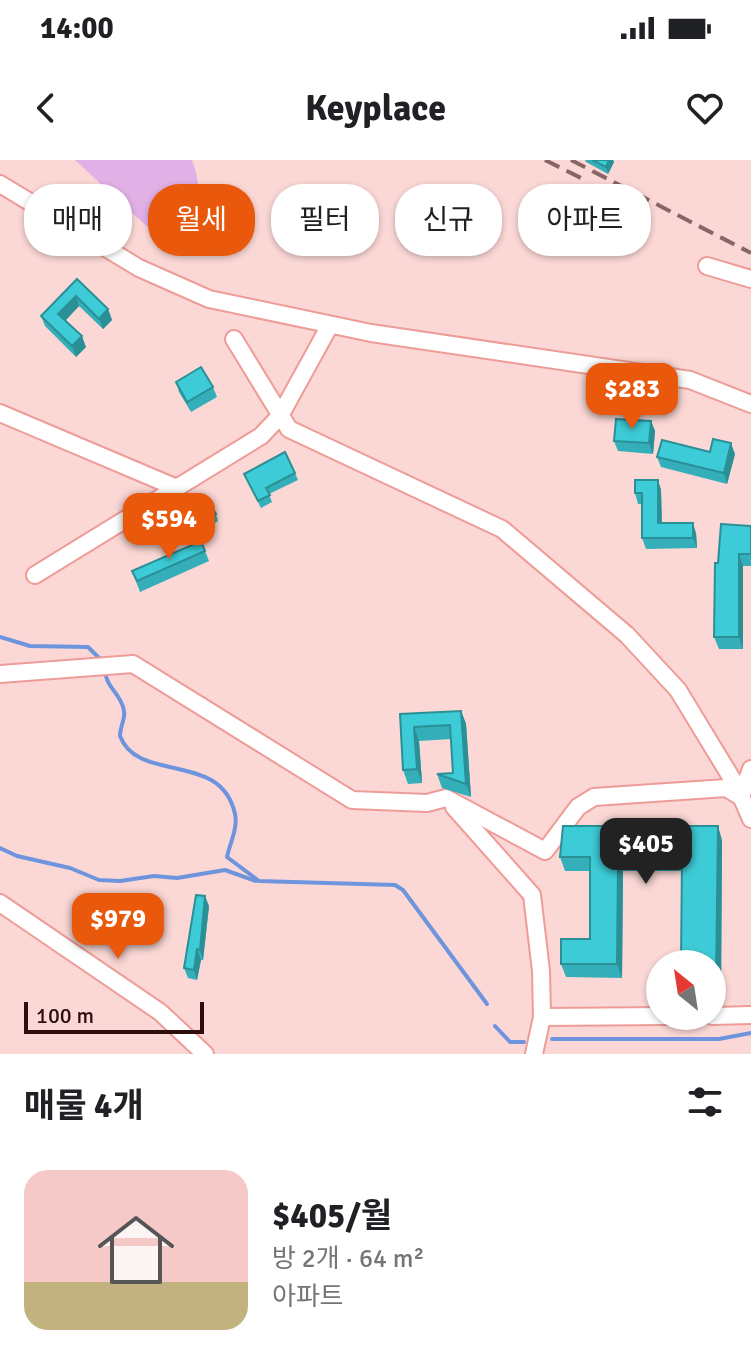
<!DOCTYPE html>
<html lang="ko">
<meta charset="utf-8">
<style>
:root{--surface:#fff;--page:#f6f6f6;--text:#202124;--muted:#757577;--line:#e0e0e0;--accent:#ea580c}
body{margin:0;font-family:Signika,"Noto Sans KR",sans-serif;background:var(--page);color:var(--text);height:100vh;display:flex;flex-direction:column;font-size:30px;white-space:nowrap}
*{box-sizing:border-box;margin:0}
p{font-size:26px;color:var(--muted)}
.icon{flex:none;width:44px;height:44px;fill:none;stroke:currentColor;stroke-width:2;stroke-linecap:round;stroke-linejoin:round}
.map{position:relative;height:894px;overflow:hidden}
.sheet{display:flex;flex-direction:column;background:var(--surface);flex:1}
.sheet>*{flex:none}
.banner{position:absolute;left:24px;top:24px;width:704px;height:72px;display:flex;gap:16px}
.needle{width:52px;rotate:330deg}
.fabs{position:absolute;left:646px;top:790px;display:grid;gap:16px}
.fabs a{display:grid;place-items:center;width:80px;height:80px;border-radius:50%;background:var(--surface);box-shadow:0 2px 6px #0004;font-size:40px}
.scale{position:absolute;left:24px;bottom:20px;width:180px;box-sizing:border-box;padding-left:8px;border:4px solid #2c0e0d;border-top:0;font-size:22px;line-height:28px;white-space:nowrap;color:#2c0e0d;-webkit-text-stroke:6px #fbd8d5;paint-order:stroke}
.price{position:absolute;translate:-50% -68px;padding:0 18px;border-radius:16px;background:var(--accent);color:#fff;font-size:26px;line-height:52px;filter:drop-shadow(0 2px 4px #0008)}
.price::after{content:'';position:absolute;left:50%;top:48px;width:24px;height:18px;margin-left:-12px;background:inherit;clip-path:polygon(0 0,100% 0,50% 100%)}
.price.current{background:#222;color:#fff}
ul{padding:0;list-style:none}
li{display:flex;align-items:center;gap:24px;height:200px;padding:0 24px}
li+li{border-top:2px solid var(--line)}
li span{display:grid;place-items:center;flex:none;width:224px;height:160px;border-radius:24px;color:#555}
li>.icon{margin-inline-start:auto}
span .icon{width:96px;height:96px;fill:#fffc;stroke-width:1}
li b{font-size:34px}
h2{display:flex;justify-content:space-between;align-items:center;height:96px;padding:0 24px;font-size:34px}
.chip{padding:0 28px;border-radius:32px;background:var(--surface);box-shadow:0 2px 6px #0004;font-size:28px;line-height:72px}
.chip.current{background:var(--accent);color:#fff}
.status{display:flex;justify-content:space-between;align-items:center;height:56px;padding:0 40px;background:var(--surface);direction:ltr}
.status svg{height:22px;fill:currentColor}
header{display:flex;justify-content:space-between;align-items:center;height:104px;padding:0 24px;background:var(--surface);font-size:36px;font-weight:700}
.map>svg:first-child{display:block}
</style>
<div class="status"><b>14:00</b><svg viewBox="0 0 49 12"><path d="M0 12V9h3v3zM5 12V6h3v6zM10 12V3h3v9zM15 12V0h3v12zM26 1h20v11H26zM47 4h2v5h-2z"/></svg></div>
<header><svg class="icon" aria-label="back" viewBox="0 0 24 24"><path d="M15 5l-7 7 7 7"/></svg>Keyplace<svg class="icon" aria-label="heart" viewBox="0 0 24 24"><path d="M12 20l-8-8c-3-5 5-10 8-4 3-6 11-1 8 4z"/></svg></header>
<div class="map">
<svg width="751" height="894" viewBox="0 0 751 894">
<rect width="100%" height="100%" fill="#fbd8d5"/>
<path fill="#e1b0e6" d="M75 0H192C202 27 203 57 177 75L154 73Z"/>
<g fill="none" stroke-linecap="round" stroke-linejoin="round">
<g stroke="#6f94de" stroke-width="4">
<path d="M0 477 30 486 88 487 102 501"/>
<path d="M105 510C106 526 116 530 122 544 128 557 120 564 120 576 138 624 221 590 235 654 238 668 230 683 227 697L259 721 395 725 403 730 487 844"/>
<path d="M0 688 17 696 70 708 99 720 120 721 154 716 177 718 225 710 256 721"/>
<path d="M495 866 510 882H524"/>
<path d="M552 879H719L751 873"/>
</g>
<g stroke="#ee9c97" stroke-width="20">
<g id="minor">
<path d="M0 24 139 108 209 139 371 173 690 220 751 244"/>
<path d="M707 106 751 119"/>
<path d="M234 179 289 269 502 369 627 475 678 530 737 627 751 659"/>
<path d="M0 253 177 328"/>
<path d="M35 415 261 276 280 256 330 165"/>
<path d="M0 514 133 504 352 640 427 643 446 638 545 691 578 647 594 637 726 628 741 637 751 609"/>
<path d="M454 647 532 735 541 811 542 857 534 894"/>
<path d="M0 743 160 852 205 894"/>
<path d="M712 856 751 855"/>
<path d="M542 857 667 856"/>
</g>
</g>
<use href="#minor" stroke="#fff" stroke-width="16"/>
<g stroke="#876765" stroke-width="4" stroke-dasharray="16 8" stroke-linecap="butt">
<path d="M545 0 581 18"/>
<path d="M571 0 751 93"/>
</g>
</g>
<g fill="#34afb9">
<path d="M585 0H613L614 2 608 14 586 2Z"/>
<path d="M584 40 605 41 599 52 587 47Z"/>
<path d="M77 119 108 149 112 160 103 169 79 146 66 160 86 187 76 197 45 166 41 156Z"/>
<path d="M176 222 213 227 217 237 191 252 179 232Z"/>
<path d="M651 261 655 271 653 294 618 291 614 281Z"/>
<path d="M710 292 735 294 727 324 661 307 657 297Z"/>
<path d="M295 313 298 320 269 334 272 342 261 348 244 314Z"/>
<path d="M658 320 661 330 662 363 696 373 697 388 646 389 642 378V344H638L635 333Z"/>
<path d="M216 354 218 361 172 388 164 370Z"/>
<path d="M751 366V406H743V489H719L714 477 718 403Z"/>
<path d="M201 381 209 401 140 432 132 411Z"/>
<path d="M461 551 466 564 471 637 442 628 437 614 453 613 451 579 419 581 422 623 408 624 403 610 400 554Z"/>
<path d="M722 680 721 834H712V804L682 711H623L622 818 566 817 561 804 590 779V711H565L560 697Z"/>
<path d="M209 746 203 800H201L197 820 188 818 184 808Z"/>
</g>
<g fill="#2b8f96">
<path d="M609 0H613L614 2 608 14 606 7Z"/>
<path d="M602 34 605 41 599 52 596 45Z"/>
<path d="M76 136 79 146 62 164 58 154Z"/>
<path d="M108 149 112 160 103 169 99 159Z"/>
<path d="M82 176 86 187 76 197 72 186Z"/>
<path d="M651 261 655 271 653 294 649 283Z"/>
<path d="M731 283 735 294 727 324 724 313Z"/>
<path d="M658 320 661 330 662 373 658 363Z"/>
<path d="M693 363 696 373 697 388 693 378Z"/>
<path d="M739 394 743 406V489L739 477Z"/>
<path d="M461 551 466 564 471 637 466 624Z"/>
<path d="M414 567 419 581 422 623 417 609Z"/>
<path d="M718 666 722 680 721 834 716 820Z"/>
<path d="M618 697 623 711 622 818 617 804Z"/>
<path d="M205 736 209 746 203 800 200 790Z"/>
<path d="M197 789 201 800 197 820 194 810Z"/>
</g>
<g fill="#3dccd7" stroke="#2b8f96" stroke-width="2">
<path d="M592 0H609L606 7Z"/>
<path d="M590 28 602 34 596 45 584 40Z"/>
<path d="M77 119 108 149 99 159 76 136 58 154 82 176 72 186 41 156Z"/>
<path d="M201 207 213 227 187 242 176 222Z"/>
<path d="M616 259 651 261 649 283 614 281Z"/>
<path d="M713 279 731 283 724 313 657 297 662 280 710 292Z"/>
<path d="M285 292 295 313 266 328 270 335 258 341 244 314Z"/>
<path d="M635 320H658V363H693V378H642V333H635Z"/>
<path d="M210 344 216 354 170 381 164 370Z"/>
<path d="M721 364 751 366V394H739V477H714L715 403H718Z"/>
<path d="M201 381 205 391 137 421 132 411Z"/>
<path d="M461 551 466 624 437 614 453 613 450 565 414 567 417 609 403 610 400 554Z"/>
<path d="M563 666H718L716 820H712V804H681L682 698 618 697 617 804H561V779H590V697H560Z"/>
<path d="M196 735 205 736 200 790 197 789 194 810 184 808Z"/>
</g>
</svg>
<div class="fabs">
<a><svg class="needle" viewBox="-14 -14 28 28"><path d="M0-13l5 13h-10z" fill="#e53935"/><path d="M0 13l5-13h-10z" fill="#757577"/></svg></a>
</div>
<div class="scale">100 m</div>
<b class="price" style="left:632px;top:271px">$283</b>
<b class="price" style="left:169px;top:401px">$594</b>
<b class="price current" style="left:646px;top:726px">$405</b>
<b class="price" style="left:118px;top:801px">$979</b>
<div class="banner">
<a class="chip">매매</a>
<a class="chip current">월세</a>
<a class="chip">필터</a>
<a class="chip">신규</a>
<a class="chip">아파트</a>
</div>
</div>
<section class="sheet">
<h2>매물 4개<svg class="icon" aria-label="filters" viewBox="0 0 24 24"><path d="M4 7h16M4 17h16"/><circle cx="9" cy="7" r="2"/><circle cx="15" cy="17" r="2"/></svg></h2>
<ul>
<li><span style="background:linear-gradient(#f6c9c9 70%,#c2b280 0)"><svg class="icon" aria-label="home" viewBox="0 0 24 24"><path d="M3 11l9-7 9 7M6 9v11h12V9"/></svg></span><div><b>$405/월</b><p>방 2개 · 64 m²</p><p>아파트</p></div></li>
</ul>
</section>
